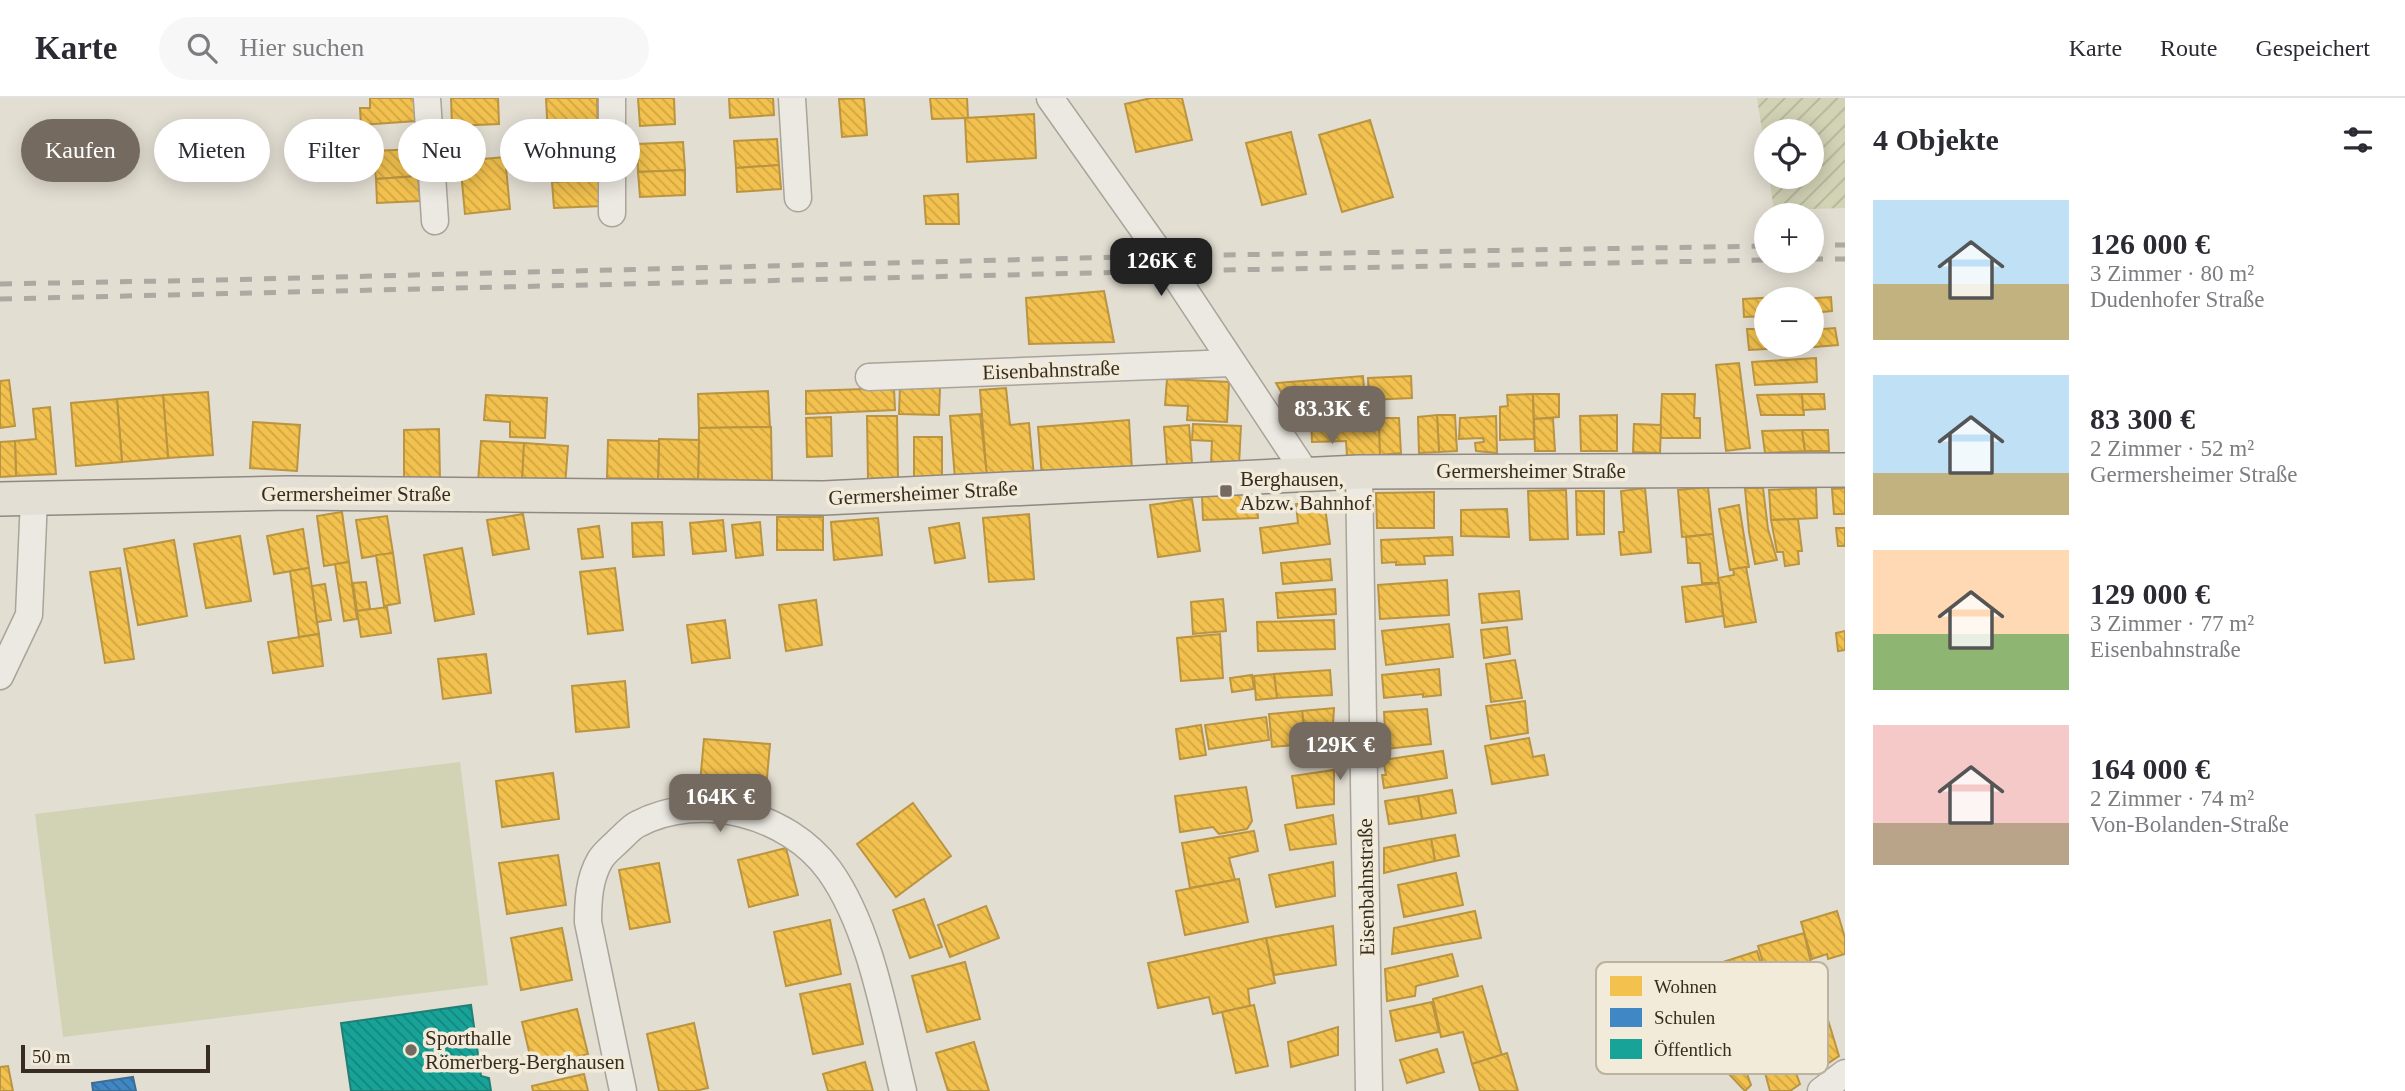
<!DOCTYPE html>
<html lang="de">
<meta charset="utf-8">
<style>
:root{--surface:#fff;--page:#f7f7f7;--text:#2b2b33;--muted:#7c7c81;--line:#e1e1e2;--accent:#746a60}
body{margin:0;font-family:"Times New Roman",serif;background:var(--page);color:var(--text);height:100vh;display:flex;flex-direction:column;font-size:26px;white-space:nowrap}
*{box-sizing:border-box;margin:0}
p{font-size:23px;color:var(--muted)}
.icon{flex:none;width:38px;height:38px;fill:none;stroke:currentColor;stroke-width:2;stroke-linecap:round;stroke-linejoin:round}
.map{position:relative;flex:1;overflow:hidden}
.side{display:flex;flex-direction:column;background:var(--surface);width:560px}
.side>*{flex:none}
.banner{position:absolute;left:21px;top:21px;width:665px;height:63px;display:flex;gap:14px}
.tools{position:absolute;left:1754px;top:21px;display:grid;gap:14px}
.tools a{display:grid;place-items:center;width:70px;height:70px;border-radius:50%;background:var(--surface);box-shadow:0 4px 18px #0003;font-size:35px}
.scale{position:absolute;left:21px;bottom:18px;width:189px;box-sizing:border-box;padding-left:7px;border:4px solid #382c22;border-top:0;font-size:19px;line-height:24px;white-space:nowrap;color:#382c22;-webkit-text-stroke:5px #f3ebd9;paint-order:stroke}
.price{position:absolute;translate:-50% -60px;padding:0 16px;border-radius:14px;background:var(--accent);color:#fff;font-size:23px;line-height:46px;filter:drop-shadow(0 2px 4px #0008)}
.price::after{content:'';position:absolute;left:50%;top:42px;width:21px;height:16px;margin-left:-10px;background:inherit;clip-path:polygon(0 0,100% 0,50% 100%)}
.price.active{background:#222;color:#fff}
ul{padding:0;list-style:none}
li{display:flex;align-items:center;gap:21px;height:175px;padding:0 28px}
li span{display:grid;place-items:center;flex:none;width:196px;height:140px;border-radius:0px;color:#555}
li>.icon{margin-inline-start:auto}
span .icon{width:84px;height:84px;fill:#fffc;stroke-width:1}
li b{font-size:30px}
h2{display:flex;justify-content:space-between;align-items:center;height:84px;padding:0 28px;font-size:30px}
.chip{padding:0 24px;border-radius:32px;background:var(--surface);box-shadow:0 4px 18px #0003;font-size:24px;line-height:63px}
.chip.active{background:var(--accent);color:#fff}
header{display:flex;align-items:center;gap:42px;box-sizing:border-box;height:98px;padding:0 35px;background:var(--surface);border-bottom:2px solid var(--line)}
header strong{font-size:33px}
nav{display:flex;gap:38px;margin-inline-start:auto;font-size:24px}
.search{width:490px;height:63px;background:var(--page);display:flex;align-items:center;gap:18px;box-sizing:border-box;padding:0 24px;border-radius:38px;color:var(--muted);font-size:26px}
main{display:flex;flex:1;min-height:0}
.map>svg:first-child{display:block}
</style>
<header>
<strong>Karte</strong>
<div class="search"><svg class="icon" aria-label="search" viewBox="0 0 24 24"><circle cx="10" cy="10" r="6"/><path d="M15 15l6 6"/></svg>Hier suchen</div>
<nav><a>Karte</a><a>Route</a><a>Gespeichert</a></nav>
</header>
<main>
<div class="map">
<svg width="1845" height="993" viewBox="0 0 1845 993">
<defs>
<pattern id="garden-furrows" width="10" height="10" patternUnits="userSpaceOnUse" patternTransform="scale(1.75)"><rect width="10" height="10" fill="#d2d2b5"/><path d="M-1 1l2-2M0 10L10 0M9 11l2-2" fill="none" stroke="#b5b49b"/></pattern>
<pattern id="homes-back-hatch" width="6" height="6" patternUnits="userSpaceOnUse" patternTransform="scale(1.75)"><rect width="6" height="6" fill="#f2c14e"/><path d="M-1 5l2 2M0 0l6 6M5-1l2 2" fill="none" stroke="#d0a644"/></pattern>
<pattern id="schools-back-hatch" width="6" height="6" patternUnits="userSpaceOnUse" patternTransform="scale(1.75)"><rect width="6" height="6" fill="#3f88c5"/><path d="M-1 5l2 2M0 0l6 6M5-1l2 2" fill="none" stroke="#366fa0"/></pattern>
<pattern id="public-back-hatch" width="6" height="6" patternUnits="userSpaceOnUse" patternTransform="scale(1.75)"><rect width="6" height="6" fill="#17a398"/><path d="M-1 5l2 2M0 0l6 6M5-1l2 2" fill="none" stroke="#16857c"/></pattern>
</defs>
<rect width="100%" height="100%" fill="#e3ded2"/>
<path fill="#d2d2b5" d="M460 664 488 887 63 939 35 716Z"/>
<path fill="url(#garden-furrows)" d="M1757 0H1845V110L1774 112 1769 79H1811V33H1766V58Z"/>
<g fill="url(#homes-back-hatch)" stroke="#ba9441" stroke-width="2">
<path d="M370 0H415L416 23 361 27 360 10H370Z"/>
<path d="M451 0H498L499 26 452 28Z"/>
<path d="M546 0H597L598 38 548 39Z"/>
<path d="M638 0H674L675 26 640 28Z"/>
<path d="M729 0H773L774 17 730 20Z"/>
<path d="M864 0 867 37 842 39 839 1Z"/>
<path d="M930 0H967L968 20 932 21Z"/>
<path d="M1151 0H1182L1192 42 1136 54 1125 6Z"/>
<path d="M1034 16 1036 60 967 64 965 20Z"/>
<path d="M1370 22 1393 99 1342 114 1319 37Z"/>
<path d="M1291 34 1306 96 1262 107 1246 45Z"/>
<path d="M777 41 779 67 736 70 734 43Z"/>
<path d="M683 44 685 72 638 74 637 46Z"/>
<path d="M416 51 418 78 376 81 373 53Z"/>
<path d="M505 59 510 111 465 116 460 63Z"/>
<path d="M600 59 602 81 552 84 550 62Z"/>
<path d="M779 67 781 91 737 94 736 70Z"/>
<path d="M685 72V97L640 99 638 74Z"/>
<path d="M418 78 420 103 377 105 376 81Z"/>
<path d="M602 81 603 108 554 110 552 84Z"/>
<path d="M958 96 959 126H926L924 98Z"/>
<path d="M1104 193 1114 244 1029 246 1026 200Z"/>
<path d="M1799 198 1800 201H1766V218L1744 219 1743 201Z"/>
<path d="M1831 199 1832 213 1811 215V201H1801Z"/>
<path d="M1835 230 1838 247 1814 249 1811 244V232Z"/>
<path d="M1747 231H1766V247H1803V249L1749 252Z"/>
<path d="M1816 260 1817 284 1755 287 1752 264Z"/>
<path d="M1739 265 1750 350 1726 353 1716 267Z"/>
<path d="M1363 278 1365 305 1290 309 1276 285Z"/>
<path d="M1411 278 1412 300 1369 302 1368 280Z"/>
<path d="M1167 281 1229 284 1227 324 1187 322 1188 308 1165 307Z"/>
<path d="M9 282 15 328 0 330V283Z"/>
<path d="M900 289 940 290 939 317 899 316Z"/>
<path d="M894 290 895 312 806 316V293Z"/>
<path d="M1006 290 1010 327 1029 325 1034 378 987 382 980 292Z"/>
<path d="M768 293 770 329 699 330 698 296Z"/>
<path d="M208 294 213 357 168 360 163 297Z"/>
<path d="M1533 296 1534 341 1500 342V309L1508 308 1507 297Z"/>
<path d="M1533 296H1559V319L1534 321Z"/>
<path d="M1662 296H1695L1694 320H1700V340H1660Z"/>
<path d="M1802 296 1804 317H1761L1757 297Z"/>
<path d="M1802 296H1824L1825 311 1803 312Z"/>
<path d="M163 297 168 360 122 364 117 301Z"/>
<path d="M486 297 547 300 545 340 510 339V324L484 322Z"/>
<path d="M117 301 122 364 76 368 71 305Z"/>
<path d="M50 309 56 376 16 378 15 343 36 341 33 311Z"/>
<path d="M980 316 987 378 955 381 950 318Z"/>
<path d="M1437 317H1455L1457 353 1439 354Z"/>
<path d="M1437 317 1439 354 1419 355 1418 319Z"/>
<path d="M1617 317V353H1581L1580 318Z"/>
<path d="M867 318H897L898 380 868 381Z"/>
<path d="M1496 318 1497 355 1476 353 1475 345 1484 344 1483 340 1459 341 1460 320Z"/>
<path d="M831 319 832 358 807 359 806 320Z"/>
<path d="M1379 320 1380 357 1347 358 1346 343 1312 344 1311 322Z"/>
<path d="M1379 320H1399L1401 355 1380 357Z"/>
<path d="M1553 320 1555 353H1535L1534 321Z"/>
<path d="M1129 322 1132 372 1042 379 1038 329Z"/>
<path d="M253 324 300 327 297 373 250 370Z"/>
<path d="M1193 326 1241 328 1239 367 1211 365 1212 343 1192 342Z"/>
<path d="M1634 326 1661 327 1660 355 1633 354Z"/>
<path d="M1189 327 1192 365 1167 367 1164 329Z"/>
<path d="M771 329 772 383 698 381 699 330Z"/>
<path d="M439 331 440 382 404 383V332Z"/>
<path d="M1802 332 1805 353 1765 355 1762 333Z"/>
<path d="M1802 332H1828L1829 353H1805Z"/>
<rect x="914" y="339" width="28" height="40"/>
<path d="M659 341 699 342 698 381H658Z"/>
<path d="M608 342 659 343 658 381 607 380Z"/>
<path d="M15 343 16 378 0 379V344Z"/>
<path d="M481 343 524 345 522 386 478 384Z"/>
<path d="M524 345 568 348 565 389 522 386Z"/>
<path d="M1708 389 1713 436 1682 439 1678 392Z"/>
<path d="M1645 390 1651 454 1621 457 1619 434H1624L1621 393Z"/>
<path d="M1745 390H1763L1768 431 1777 462 1755 466 1749 434Z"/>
<path d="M1816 390 1817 420 1771 422 1769 392Z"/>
<path d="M1845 390V416H1834L1832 391Z"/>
<path d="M1566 392 1568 441 1530 442 1528 393Z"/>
<path d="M1576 393H1604V436L1577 437Z"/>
<path d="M1434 394V430H1377L1376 395Z"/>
<path d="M1256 395 1258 420 1203 422 1202 398Z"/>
<path d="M1192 401 1200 453 1158 459 1150 407Z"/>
<path d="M1324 402 1330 446 1263 455 1260 430 1298 425 1296 406Z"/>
<path d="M1739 407 1749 469 1730 472 1719 411Z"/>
<path d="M1507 411 1509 439 1461 438V412Z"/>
<path d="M342 414 349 464 324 468 317 418Z"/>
<path d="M523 416 529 451 493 457 487 422Z"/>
<path d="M1029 416 1034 481 989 484 983 420Z"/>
<path d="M387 418 393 455 362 460 356 422Z"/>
<rect x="777" y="419" width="46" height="33"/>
<path d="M878 420 882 457 834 462 831 424Z"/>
<path d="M1798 421 1802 453H1798L1799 466 1785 468 1783 454H1777L1771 422Z"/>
<path d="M723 422 726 453 693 456 690 425Z"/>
<path d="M662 424 664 457 633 459 632 425Z"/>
<path d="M760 424 763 457 736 460 732 427Z"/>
<path d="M959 425 965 460 935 465 929 430Z"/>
<path d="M599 428 603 459 582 461 578 431Z"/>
<path d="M1836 430H1845V448H1838Z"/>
<path d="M303 431 309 470 274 476 267 438Z"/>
<path d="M1713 436 1719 485H1702L1700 465H1688L1686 439Z"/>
<path d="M240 438 251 503 206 510 194 446Z"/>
<path d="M1452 439 1453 457 1424 458 1425 466 1396 467V464L1382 465 1381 442Z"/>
<path d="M174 442 187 518 138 527 124 451Z"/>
<path d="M462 450 474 516 435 523 424 457Z"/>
<path d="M393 455 400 505 384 508 376 457Z"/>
<path d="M1330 461 1332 482 1283 486 1281 465Z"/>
<path d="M349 464 357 521 344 523 335 466Z"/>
<path d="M1746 469 1756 524 1725 529 1718 480 1734 477 1733 471Z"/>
<path d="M120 470 134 561 105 565 90 474Z"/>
<path d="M309 470 319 536 299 539 290 473Z"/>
<path d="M615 470 623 532 588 536 580 474Z"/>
<path d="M1447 482 1449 517 1380 521 1378 487Z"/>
<path d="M366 484 370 511 357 513 353 485Z"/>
<path d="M1719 485 1723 518 1686 524 1682 489Z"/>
<path d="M325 486 331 522 317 524 312 488Z"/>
<path d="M1335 491 1336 516 1278 520 1276 495Z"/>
<path d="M1519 493 1522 521 1482 525 1479 496Z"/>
<path d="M1223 501 1226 533 1193 536 1191 504Z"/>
<path d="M816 502 822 547 786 553 779 507Z"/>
<path d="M387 509 391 535 361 539 357 513Z"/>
<path d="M725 522 730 560 692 565 687 527Z"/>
<path d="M1334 522 1335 551 1258 553 1257 524Z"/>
<path d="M1449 526 1453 559 1386 567 1382 533Z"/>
<path d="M1507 529 1510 556 1484 560 1481 532Z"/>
<path d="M1845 533V552L1838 553 1836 535Z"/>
<path d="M319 536 323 568 273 575 268 544Z"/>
<path d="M1220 536 1223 580 1181 583 1177 540Z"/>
<path d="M486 556 491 595 443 601 438 561Z"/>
<path d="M1515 562 1522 600 1491 604 1486 566Z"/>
<path d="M1439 571 1441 597 1423 599V596L1384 600 1382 577Z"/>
<path d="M1330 572 1332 597 1277 600 1274 576Z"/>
<path d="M1274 576 1277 600 1256 602 1254 578Z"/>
<path d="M1252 577 1254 591 1232 594 1230 580Z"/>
<path d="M625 583 629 629 576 634 572 588Z"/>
<path d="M1525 603 1528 635 1491 641 1486 608Z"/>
<path d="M1334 610 1332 643 1306 646 1302 613Z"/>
<path d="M1427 611 1431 646 1386 651 1384 614Z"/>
<path d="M1302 613 1306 646 1272 649 1269 616Z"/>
<path d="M1266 619 1269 642 1209 651 1205 627Z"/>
<path d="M1201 627 1206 657 1180 661 1176 631Z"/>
<path d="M1529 640 1533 659 1544 657 1548 677 1492 686 1485 648Z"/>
<path d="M704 641 770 646 766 691 700 685Z"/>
<path d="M1443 653 1447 680 1384 690 1382 677H1386L1383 662Z"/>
<path d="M1334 672V706L1297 710 1292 678Z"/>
<path d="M553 675 559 721 502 729 496 683Z"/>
<path d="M1246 689 1252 723 1247 731 1219 736 1213 729 1180 734 1175 698Z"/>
<path d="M1452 692 1456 715 1422 721 1418 698Z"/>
<path d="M1418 698 1422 721 1389 726 1385 703Z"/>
<path d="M913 705 951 758 896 799 857 746Z"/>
<path d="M1333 717 1336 746 1290 752 1285 727Z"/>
<path d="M1254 733 1258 753 1229 760 1235 782 1190 790 1182 745Z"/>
<path d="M1455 737 1459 758 1435 763 1431 741Z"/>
<path d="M1431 741 1435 763 1384 775V750Z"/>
<path d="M786 750 798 797 749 809 738 762Z"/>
<path d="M558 757 566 807 507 816 499 765Z"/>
<path d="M1333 764 1335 798 1276 809 1269 777Z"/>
<path d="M659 765 670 824 630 831 619 772Z"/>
<path d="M1456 775 1463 807 1404 819 1398 787Z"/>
<path d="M1239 781 1248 824 1185 837 1176 793Z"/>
<path d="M924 801 942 849 910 860 893 812Z"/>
<path d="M986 808 999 840 950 859 938 827Z"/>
<path d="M1475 813 1481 840 1392 856 1394 830Z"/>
<path d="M1837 813 1845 840V856L1828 861 1827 856 1812 861 1801 824Z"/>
<path d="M830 822 841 876 786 888 774 834Z"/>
<path d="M1333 828 1336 867 1274 877 1266 840Z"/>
<path d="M562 830 572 882 521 892 511 840Z"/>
<path d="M1804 835 1811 865 1766 875 1758 848Z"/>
<path d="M1266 840 1275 885 1248 891 1250 908 1213 916 1209 899 1158 910 1148 865Z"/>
<path d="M1757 853 1770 894 1728 909 1714 867Z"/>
<path d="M1452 856 1458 878 1416 888 1415 898 1387 903 1385 871Z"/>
<path d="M965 864 980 921 927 934 912 878Z"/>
<path d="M850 886 863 946 813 956 800 896Z"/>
<path d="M1817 886 1839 958 1812 976 1789 893Z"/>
<path d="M1482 888 1502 957 1472 966 1463 934 1441 939 1433 901Z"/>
<path d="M1432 904 1439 934 1396 943 1390 913Z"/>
<path d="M1254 907 1268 968 1236 975 1222 914Z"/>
<path d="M577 911 588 956 533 970 522 924Z"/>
<path d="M694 925 708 990 695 993H659L647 936Z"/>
<path d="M1338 929V957L1291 969 1288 944Z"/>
<path d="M974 944 989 993H948L936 955Z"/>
<path d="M1785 945 1800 986 1790 993H1770L1759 953Z"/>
<path d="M1437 951 1444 974 1407 985 1400 962Z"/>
<path d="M1507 955 1518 993H1480L1472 966Z"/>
<path d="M1742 962 1751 987 1745 993 1726 973Z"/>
<path d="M865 964 873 993H828L823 976Z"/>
<path d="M8 968 13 993H0V969Z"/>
<path d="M584 976 588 993H533L532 988Z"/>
</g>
<path fill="url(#schools-back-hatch)" stroke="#3d6c94" stroke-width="2" d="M133 979 136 993H93L92 985Z"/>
<path fill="url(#public-back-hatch)" stroke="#217f75" stroke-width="2" d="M471 907 481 978 489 980 491 993H351L341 925Z"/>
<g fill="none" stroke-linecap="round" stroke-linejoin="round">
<g stroke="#a9a39a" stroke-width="29">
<g id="minor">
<path d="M427 0 435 123"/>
<path d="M792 0 798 100"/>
<path d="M1050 0 1162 158 1307 377"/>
<path d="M612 115V0"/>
<path d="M869 279 1232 265"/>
<path d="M1359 374 1369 993"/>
<path d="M0 578 29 517 34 400"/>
<path d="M623 993 588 824C588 803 589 781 600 762 604 755 612 749 618 743 624 738 631 729 638 726 701 693 788 716 829 772 871 830 886 924 903 993"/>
<path d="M1821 993 1845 975"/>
</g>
</g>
<g stroke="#8f8981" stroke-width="36">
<path id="major" d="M0 401 288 395 824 400 1359 374 1845 372"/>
</g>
<use href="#minor" stroke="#ece9e2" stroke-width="26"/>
<use href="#major" stroke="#e3dfd5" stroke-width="33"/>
<g stroke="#aca8a2" stroke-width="5" stroke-dasharray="12 12" stroke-linecap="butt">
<path d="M1811 147H1845"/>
<path d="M1811 161H1845"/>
<path d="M0 186 218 182 1162 158 1766 148"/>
<path d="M0 201 1172 173 1766 162"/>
</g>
</g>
<g fill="#746a60" stroke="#f3ebd9" stroke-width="2.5">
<rect x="1219" y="386" width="14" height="14" rx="3.5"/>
<circle cx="411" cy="952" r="7"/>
</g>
<g text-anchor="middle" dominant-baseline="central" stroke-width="7" stroke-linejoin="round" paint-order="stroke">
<g font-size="21" fill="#382c22" stroke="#f3ebd9">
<text transform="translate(1051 272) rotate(-2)">Eisenbahnstraße</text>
<text x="1531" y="373">Germersheimer Straße</text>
<text transform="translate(923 395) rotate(-3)">Germersheimer Straße</text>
<text x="356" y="396">Germersheimer Straße</text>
<text transform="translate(1366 789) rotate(-91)">Eisenbahnstraße</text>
</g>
<g font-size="21" fill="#382c22" stroke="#f3ebd9" text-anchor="start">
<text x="1240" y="381">Berghausen,<tspan x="1240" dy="24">Abzw. Bahnhof</tspan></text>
<text x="425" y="940">Sporthalle<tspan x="425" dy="24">Römerberg-Berghausen</tspan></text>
</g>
</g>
<rect x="1596" y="864" width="232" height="112" rx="10" fill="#f3ebd9" stroke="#bbb2a2" stroke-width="2"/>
<rect x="1610" y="878" width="32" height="20" fill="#f2c14e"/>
<rect x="1610" y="910" width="32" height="19" fill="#3f88c5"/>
<rect x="1610" y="941" width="32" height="20" fill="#17a398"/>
<g font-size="19" fill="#382c22">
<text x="1654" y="895">Wohnen</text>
<text x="1654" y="926">Schulen</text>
<text x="1654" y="958">Öffentlich</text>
</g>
</svg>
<div class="tools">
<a><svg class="icon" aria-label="locate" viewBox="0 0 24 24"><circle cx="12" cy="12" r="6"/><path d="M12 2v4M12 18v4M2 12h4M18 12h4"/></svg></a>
<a>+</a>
<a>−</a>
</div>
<div class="scale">50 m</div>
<b class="price active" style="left:1161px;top:200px">126K €</b>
<b class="price" style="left:1332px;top:348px">83.3K €</b>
<b class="price" style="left:1340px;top:684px">129K €</b>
<b class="price" style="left:720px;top:736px">164K €</b>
<div class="banner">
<a class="chip active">Kaufen</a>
<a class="chip">Mieten</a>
<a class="chip">Filter</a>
<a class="chip">Neu</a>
<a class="chip">Wohnung</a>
</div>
</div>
<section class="side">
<h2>4 Objekte<svg class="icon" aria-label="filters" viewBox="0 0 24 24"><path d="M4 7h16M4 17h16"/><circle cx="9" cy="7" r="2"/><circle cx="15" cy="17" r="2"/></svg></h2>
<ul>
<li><span style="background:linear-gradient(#bfe0f5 60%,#c2b280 0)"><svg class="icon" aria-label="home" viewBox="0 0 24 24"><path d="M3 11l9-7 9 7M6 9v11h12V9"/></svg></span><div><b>126 000 €</b><p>3 Zimmer · 80 m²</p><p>Dudenhofer Straße</p></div></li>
<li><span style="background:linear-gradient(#bfe0f5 70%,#c2b280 0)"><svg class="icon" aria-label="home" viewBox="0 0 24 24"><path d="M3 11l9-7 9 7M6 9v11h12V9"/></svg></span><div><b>83 300 €</b><p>2 Zimmer · 52 m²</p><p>Germersheimer Straße</p></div></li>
<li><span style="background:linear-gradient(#ffd9b3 60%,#8fb573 0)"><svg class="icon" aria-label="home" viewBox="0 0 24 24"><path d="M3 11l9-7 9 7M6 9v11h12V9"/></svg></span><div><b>129 000 €</b><p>3 Zimmer · 77 m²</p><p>Eisenbahnstraße</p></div></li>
<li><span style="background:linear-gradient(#f6c9c9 70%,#b9a48a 0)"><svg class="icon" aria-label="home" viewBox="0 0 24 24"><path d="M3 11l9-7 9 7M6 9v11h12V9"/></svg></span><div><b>164 000 €</b><p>2 Zimmer · 74 m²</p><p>Von-Bolanden-Straße</p></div></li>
</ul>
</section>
</main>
